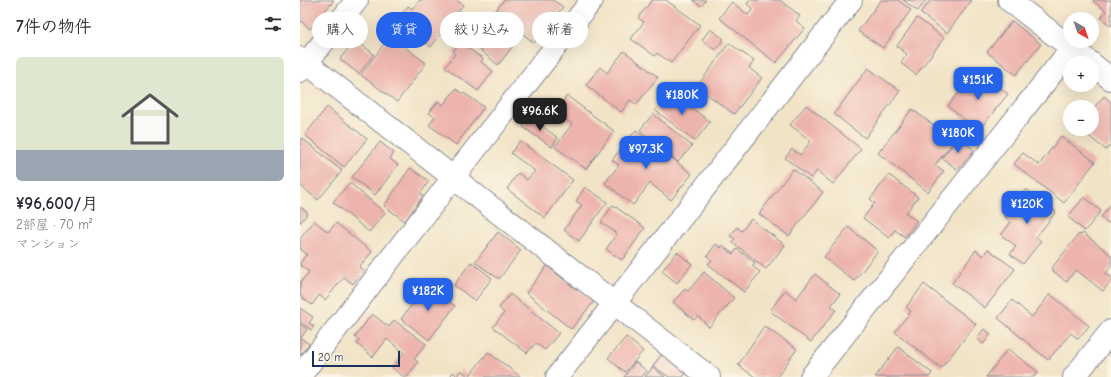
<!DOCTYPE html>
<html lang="ja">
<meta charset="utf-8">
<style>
:root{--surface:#fff;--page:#f7f7f7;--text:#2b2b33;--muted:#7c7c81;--line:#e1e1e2;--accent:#2563eb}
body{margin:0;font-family:"Comic Neue","Klee One",sans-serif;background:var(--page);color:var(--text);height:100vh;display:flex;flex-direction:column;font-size:15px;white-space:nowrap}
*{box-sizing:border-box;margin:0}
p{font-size:13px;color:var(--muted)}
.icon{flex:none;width:22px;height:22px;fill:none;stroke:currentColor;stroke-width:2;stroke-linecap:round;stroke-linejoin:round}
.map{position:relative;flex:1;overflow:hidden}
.drawer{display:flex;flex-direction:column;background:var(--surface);width:300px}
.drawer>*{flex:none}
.guide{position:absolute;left:12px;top:12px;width:380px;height:36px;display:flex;gap:8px}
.needle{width:26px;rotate:140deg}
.fabs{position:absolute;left:763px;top:12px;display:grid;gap:8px}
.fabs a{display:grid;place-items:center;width:36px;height:36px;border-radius:50%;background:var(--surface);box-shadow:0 4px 16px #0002;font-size:20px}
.scale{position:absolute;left:12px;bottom:10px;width:88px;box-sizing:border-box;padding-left:4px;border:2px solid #1b2f5e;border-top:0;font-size:11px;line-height:14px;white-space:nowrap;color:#1b2f5e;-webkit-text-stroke:3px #fcf5e5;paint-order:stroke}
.price{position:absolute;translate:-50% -34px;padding:0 9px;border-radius:8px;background:var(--accent);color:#fff;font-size:13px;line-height:26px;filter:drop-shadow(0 1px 2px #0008)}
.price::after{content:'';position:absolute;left:50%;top:24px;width:12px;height:9px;margin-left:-6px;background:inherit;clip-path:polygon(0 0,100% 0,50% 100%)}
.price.selected{background:#222;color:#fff}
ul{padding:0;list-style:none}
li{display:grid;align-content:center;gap:8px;height:212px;padding:0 16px}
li+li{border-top:1px solid var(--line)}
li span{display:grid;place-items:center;height:124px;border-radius:6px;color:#555}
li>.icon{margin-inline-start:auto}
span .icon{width:72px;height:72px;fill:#fffc;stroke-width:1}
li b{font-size:17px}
h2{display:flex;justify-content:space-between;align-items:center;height:48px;padding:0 16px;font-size:17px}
.tag{padding:0 14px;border-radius:18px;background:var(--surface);box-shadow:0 4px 16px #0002;font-size:14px;line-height:36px}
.tag.selected{background:var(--accent);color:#fff}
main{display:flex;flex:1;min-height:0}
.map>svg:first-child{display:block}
</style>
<main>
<section class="drawer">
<h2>7件の物件<svg class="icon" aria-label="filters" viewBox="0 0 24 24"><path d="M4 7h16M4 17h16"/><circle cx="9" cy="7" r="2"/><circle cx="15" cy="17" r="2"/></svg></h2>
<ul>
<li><span style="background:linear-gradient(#dfe7d0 75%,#9aa5b1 0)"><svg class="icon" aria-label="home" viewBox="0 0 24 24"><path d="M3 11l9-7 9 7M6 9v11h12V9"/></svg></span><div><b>¥96,600/月</b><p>2部屋 · 70 m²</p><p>マンション</p></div></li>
</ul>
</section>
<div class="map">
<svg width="811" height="377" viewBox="0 0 811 377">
<rect width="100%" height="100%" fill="#fcf5e5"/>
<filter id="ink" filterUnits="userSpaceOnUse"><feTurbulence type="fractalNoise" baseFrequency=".025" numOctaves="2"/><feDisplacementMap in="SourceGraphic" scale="8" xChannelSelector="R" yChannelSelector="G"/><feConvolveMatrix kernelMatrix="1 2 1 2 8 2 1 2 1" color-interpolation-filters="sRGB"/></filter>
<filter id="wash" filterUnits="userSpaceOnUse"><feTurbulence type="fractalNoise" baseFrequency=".012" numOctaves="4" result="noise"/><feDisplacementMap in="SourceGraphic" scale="16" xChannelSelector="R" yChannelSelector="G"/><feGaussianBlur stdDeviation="0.9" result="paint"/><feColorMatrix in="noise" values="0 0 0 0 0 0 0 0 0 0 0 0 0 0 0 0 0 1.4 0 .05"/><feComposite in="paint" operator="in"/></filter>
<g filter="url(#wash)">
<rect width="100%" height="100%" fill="#f1e3c6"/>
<g id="blocks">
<g fill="#edb4ad">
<path d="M0 0H34L10 29 0 20Z"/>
<path d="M120 0H156L163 5 131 47 97 20 108 6 112 9Z"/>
<path d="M204 0H253L263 7 234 43 195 11Z"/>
<path d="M352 0H366L400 25 371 63 357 53 355 56 331 39 344 22 338 18Z"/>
<path d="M393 0H406L401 6Z"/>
<path d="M450 0H480L500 16 496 21 505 28 476 63 419 18 432 2 448 15 453 9 447 4Z"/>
<path d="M581 0H598L611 10 583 48 558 31Z"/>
<path d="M603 0H626L618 11Z"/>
<path d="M631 0H672L647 33 620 13Z"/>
<path d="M794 0H811V26L801 18 806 11 793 1Z"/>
<path d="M180 15 186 19 187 18 205 34 203 37 213 46 198 65 165 37 171 29 170 28Z"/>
<path d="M617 18 644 38 616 75 601 63 607 54 597 46Z"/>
<path d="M712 21 741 44 716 75 687 52Z"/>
<path d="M410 29 424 39 415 50 402 40Z"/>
<path d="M90 36 126 63 97 102 61 75Z"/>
<path d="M55 40 74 54 59 74 40 59Z"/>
<path d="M160 42 183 59 181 62 193 71 178 91 145 67 155 54 153 52Z"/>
<path d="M429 43 454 61 449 68 462 78 434 114 397 87Z"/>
<path d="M324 51 358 77 336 105 330 100 321 112 286 85 300 67 307 73Z"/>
<path d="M568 68 600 91 565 138 534 114Z"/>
<path d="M681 72 708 94 678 131 648 106 668 81 671 84Z"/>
<path d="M156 89 163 94 164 93 184 107 156 145 129 125 135 117 129 113 138 101 143 105Z"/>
<path d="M370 91 410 122 395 141 355 110Z"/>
<path d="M267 96 314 131 286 169 255 147 272 124 254 111Z"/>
<path d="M804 96 811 102V144L806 150 780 129H792V110Z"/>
<path d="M506 105 561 149 533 184 517 171 511 178 485 158 492 149 500 155 511 141 490 125Z"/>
<path d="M27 107 67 139 44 167 5 135Z"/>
<path d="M612 109 654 141 635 165 644 171 628 192 578 153Z"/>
<path d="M353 114 392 146 378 162 340 130Z"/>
<path d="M230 117 258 138 252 147 223 127Z"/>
<path d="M336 130 392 174 371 200 350 183 333 205 305 183 319 165 312 160Z"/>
<path d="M761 136 795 162 764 203 714 164 723 153 739 165Z"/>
<path d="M2 138 42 171 18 200 0 185V141Z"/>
<path d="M658 138 674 150 658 170 642 158Z"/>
<path d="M220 141 273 180 245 218 207 189 218 173 227 180 235 171 211 153Z"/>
<path d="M80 142 94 153 90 159 98 165 75 195 52 177Z"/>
<path d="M110 168 129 181 120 194 123 196 105 221 84 206Z"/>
<path d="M493 169 523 192 489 236 459 214Z"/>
<path d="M589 175 618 197 606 213 617 221 605 237 595 230 589 238 563 218 575 203 570 199Z"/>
<path d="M50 183 85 213 69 232 33 202Z"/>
<path d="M285 187 307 202 279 241 264 230 282 205 276 201Z"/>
<path d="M726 189 756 212 736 237 741 241 723 264 710 254 716 246 701 235 711 222 705 217Z"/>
<path d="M784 197 801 211 785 231 768 217Z"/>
<path d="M811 204V225L801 217Z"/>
<path d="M313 205 345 228 322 260 306 249 317 234 301 222Z"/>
<path d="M0 207 8 213 0 223Z"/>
<path d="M451 219 485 245 466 269 432 242 435 239 430 236 437 227 442 231Z"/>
<path d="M14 221 28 232 36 223 72 252 59 267 64 270 53 284 44 277 25 300 19 295 12 305 0 296V283L9 272 0 265V263L7 254 0 249V239Z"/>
<path d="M548 227 578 251 554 281 524 257Z"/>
<path d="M198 232 221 250 199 279 175 262Z"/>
<path d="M783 233 811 255V266L806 273 811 277V281L803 291 776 270 766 282 751 269 779 234 781 235Z"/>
<path d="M416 244 421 248 422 245 433 254 437 249 455 263 452 266 460 272 444 292 408 264 412 260 407 256Z"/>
<path d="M688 249 715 269 685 308 652 283 676 250 683 256Z"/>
<path d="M377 252 392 264 377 283 362 271Z"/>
<path d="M171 262 192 278 175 301 154 285Z"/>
<path d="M247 266 277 290 278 288 294 301 271 329 226 293Z"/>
<path d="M404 272 434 298 409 327 398 316 394 320 373 302 385 289 388 291Z"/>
<path d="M515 274 540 294 531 306 536 310 511 342 470 311 485 290 496 299Z"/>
<path d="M624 284 676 324 641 368 595 332 611 311 606 307Z"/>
<path d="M127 285 155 306 129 340 101 319Z"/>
<path d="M210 294 259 333 245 350 236 343 227 353 193 327 204 313 199 308Z"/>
<path d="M750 294 789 326 778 339 771 333 748 360 698 318 712 300 732 317Z"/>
<path d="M0 308 13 317 9 323 14 326 11 330 0 322Z"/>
<path d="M72 314 89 327 94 320 126 344 114 359 118 362 107 377H104L92 368 104 352 87 339 73 357 57 344 59 340 55 337Z"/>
<path d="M0 324 7 329 1 338 9 344 0 355Z"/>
<path d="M464 326 497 349 477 377H455L438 365Z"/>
<path d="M684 329 691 334 683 344 677 338Z"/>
<path d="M326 337 343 351 325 372 308 358Z"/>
<path d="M598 347 632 373 629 377H575Z"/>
<path d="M708 349 738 372 734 377H686Z"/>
<path d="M188 352 221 377H172L170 375Z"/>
<path d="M362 354 386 373 383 377H369L353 366Z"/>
<path d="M335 362 347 371 342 377H324Z"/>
<path d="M353 367 365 377H345Z"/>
<path d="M161 370 169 377H150L153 372 157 376Z"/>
</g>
</g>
</g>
<g filter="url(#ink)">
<use href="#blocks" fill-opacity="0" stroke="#868992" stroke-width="1"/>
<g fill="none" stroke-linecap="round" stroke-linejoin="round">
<g stroke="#868992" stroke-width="24">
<g id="minor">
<path d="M709 0 791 63"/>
<path d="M0 58 409 377"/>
<path d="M792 64 811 79"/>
<path d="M0 71 57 0"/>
<path d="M0 376 153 178 292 0"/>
<path d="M257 377 551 0"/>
<path d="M511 377 772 48"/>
<path d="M774 377 811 331"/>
</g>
</g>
<use href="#minor" stroke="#fff" stroke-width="22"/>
</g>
</g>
</svg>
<div class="fabs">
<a><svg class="needle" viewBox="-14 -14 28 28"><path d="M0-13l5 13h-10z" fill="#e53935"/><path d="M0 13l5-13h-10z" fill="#7c7c81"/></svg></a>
<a>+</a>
<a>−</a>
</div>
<div class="scale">20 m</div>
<b class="price" style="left:678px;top:101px">¥151K</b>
<b class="price" style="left:382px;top:116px">¥180K</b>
<b class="price selected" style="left:240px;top:132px">¥96.6K</b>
<b class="price" style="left:658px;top:154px">¥180K</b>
<b class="price" style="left:346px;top:170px">¥97.3K</b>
<b class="price" style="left:727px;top:225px">¥120K</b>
<b class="price" style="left:128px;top:312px">¥182K</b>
<div class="guide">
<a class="tag">購入</a>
<a class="tag selected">賃貸</a>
<a class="tag">絞り込み</a>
<a class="tag">新着</a>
</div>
</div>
</main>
